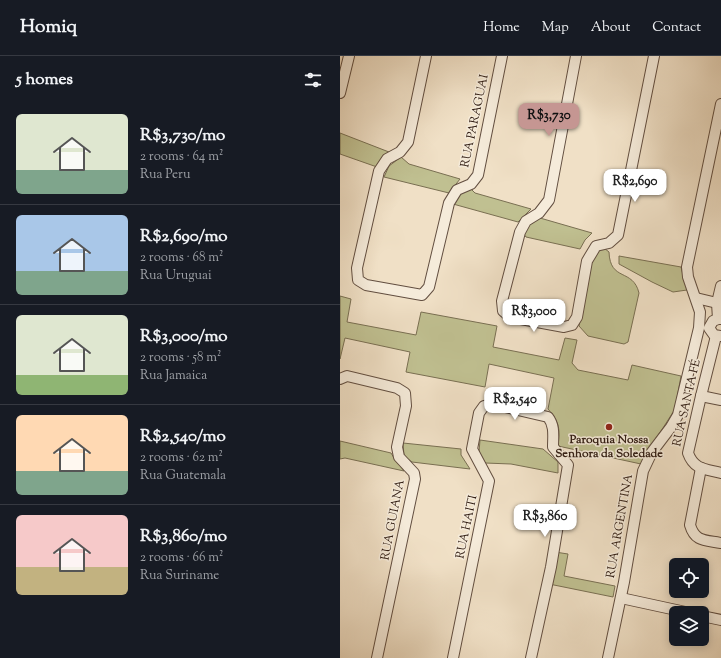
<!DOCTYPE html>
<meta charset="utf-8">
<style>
:root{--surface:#171b24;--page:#242831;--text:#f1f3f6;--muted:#9ea1a6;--line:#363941;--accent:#c59692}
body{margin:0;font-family:"Sorts Mill Goudy",serif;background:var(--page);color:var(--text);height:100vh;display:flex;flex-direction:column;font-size:15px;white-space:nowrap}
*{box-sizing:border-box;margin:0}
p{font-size:13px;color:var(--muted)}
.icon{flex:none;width:22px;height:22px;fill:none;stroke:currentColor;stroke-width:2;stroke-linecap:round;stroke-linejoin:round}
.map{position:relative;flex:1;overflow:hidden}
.drawer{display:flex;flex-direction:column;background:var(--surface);width:340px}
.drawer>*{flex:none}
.controls{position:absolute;left:329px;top:502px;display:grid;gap:8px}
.controls a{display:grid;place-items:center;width:40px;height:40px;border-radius:6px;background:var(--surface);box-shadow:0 2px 10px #0003;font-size:20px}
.price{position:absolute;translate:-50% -34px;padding:0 9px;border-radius:8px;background:#fff;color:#222;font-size:13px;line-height:26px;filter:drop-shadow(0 1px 2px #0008)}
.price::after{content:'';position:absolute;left:50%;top:24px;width:12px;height:9px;margin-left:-6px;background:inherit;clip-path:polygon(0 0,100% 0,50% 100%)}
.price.active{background:var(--accent);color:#111}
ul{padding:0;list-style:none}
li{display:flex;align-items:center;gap:12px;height:100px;padding:0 16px}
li+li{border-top:1px solid var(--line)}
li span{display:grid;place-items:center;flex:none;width:112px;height:80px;border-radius:6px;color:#555}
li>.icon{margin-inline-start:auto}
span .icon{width:48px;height:48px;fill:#fffc;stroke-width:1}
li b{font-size:17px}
h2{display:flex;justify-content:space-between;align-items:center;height:48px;padding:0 16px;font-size:17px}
header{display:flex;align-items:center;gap:24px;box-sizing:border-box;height:56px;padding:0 20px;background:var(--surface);border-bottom:1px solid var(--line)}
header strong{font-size:19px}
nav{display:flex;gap:22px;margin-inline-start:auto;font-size:14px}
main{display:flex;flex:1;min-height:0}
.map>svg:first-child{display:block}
</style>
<header>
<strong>Homiq</strong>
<nav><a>Home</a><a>Map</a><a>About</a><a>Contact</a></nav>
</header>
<main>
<section class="drawer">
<h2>5 homes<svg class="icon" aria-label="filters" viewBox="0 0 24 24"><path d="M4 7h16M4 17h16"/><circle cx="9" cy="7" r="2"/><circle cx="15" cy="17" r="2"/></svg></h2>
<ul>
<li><span style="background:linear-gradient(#dfe7d0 70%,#7fa58c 0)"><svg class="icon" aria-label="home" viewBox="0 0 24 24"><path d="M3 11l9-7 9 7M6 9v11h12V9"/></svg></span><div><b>R$3,730/mo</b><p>2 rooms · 64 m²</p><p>Rua Peru</p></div></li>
<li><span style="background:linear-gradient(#a9c7e8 70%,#7fa58c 0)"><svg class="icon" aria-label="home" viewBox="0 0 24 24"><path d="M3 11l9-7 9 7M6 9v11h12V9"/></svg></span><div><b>R$2,690/mo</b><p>2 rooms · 68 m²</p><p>Rua Uruguai</p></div></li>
<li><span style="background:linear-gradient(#dfe7d0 75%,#8fb573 0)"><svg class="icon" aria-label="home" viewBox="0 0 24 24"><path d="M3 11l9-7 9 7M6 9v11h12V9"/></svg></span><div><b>R$3,000/mo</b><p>2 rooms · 58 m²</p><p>Rua Jamaica</p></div></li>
<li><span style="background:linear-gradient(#ffd9b3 70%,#7fa58c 0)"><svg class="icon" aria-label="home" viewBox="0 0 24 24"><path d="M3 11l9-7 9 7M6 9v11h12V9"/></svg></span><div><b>R$2,540/mo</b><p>2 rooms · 62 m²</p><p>Rua Guatemala</p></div></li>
<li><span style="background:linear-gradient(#f6c9c9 65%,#c2b280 0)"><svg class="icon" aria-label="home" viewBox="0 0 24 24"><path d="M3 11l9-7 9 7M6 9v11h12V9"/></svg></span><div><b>R$3,860/mo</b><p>2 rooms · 66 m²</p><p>Rua Suriname</p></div></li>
</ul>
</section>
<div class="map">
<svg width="381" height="602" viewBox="0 0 381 602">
<rect width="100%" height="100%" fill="#f0e0c6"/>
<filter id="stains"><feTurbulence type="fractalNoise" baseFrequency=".005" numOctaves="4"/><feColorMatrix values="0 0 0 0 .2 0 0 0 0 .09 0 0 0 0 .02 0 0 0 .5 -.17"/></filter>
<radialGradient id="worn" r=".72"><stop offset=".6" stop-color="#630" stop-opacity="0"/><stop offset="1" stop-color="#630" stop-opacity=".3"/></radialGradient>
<g fill="#c0c091" stroke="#796f52">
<path d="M0 77 49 96 37 111 0 98Z"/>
<path d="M61 101 69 108 120 123 109 137 44 121 49 110Z"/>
<path d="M130 132 135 137 191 153 178 166 113 148 118 140Z"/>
<path d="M200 162 252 177 245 184 240 193 186 181 183 177 186 171Z"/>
<path d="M264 192 269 196C270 226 293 212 299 237L288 286 284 288 248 280 239 270 251 203 256 194Z"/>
<path d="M279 200 341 211 347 234 333 236 312 226 279 208Z"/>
<path d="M0 240 11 243 7 266 76 279 81 256 157 270 153 291 219 304 225 282 237 284 232 307 238 314 288 324 292 309 341 320 335 353 323 372 311 389 301 408 218 390C220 373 220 367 208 353L214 322 149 308 145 331 66 316 70 296 5 282 0 303Z"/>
<path d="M140 384 203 393 218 406V417L171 408 145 407 139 396Z"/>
<path d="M0 385 51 397 54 402 64 415 5 402 0 403Z"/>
<path d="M63 387 121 393V399L130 413 72 406 64 400Z"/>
<path d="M215 496 228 498 224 520 275 530 273 541 209 528Z"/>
</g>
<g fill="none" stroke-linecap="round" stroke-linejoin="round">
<g stroke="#624e40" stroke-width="12">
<g id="minor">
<path d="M86 0 68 86 60 96 47 103 39 115 17 212 18 224 26 229 82 239 89 231 109 147 117 134 131 128 138 119 162 0"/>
<path d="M236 0 209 144 199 157 186 165 180 176 162 245 163 255 170 261 224 271 232 269 237 261 247 205 256 190 269 187 278 179 314 0"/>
<path d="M0 37 9 0"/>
<path d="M356 242 377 247"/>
<path d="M378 263 377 247 381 230"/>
<path d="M381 263H378L373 265 369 272 374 279 381 280"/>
<path d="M376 280 361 340 348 397C354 414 366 413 381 417"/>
<path d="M0 323 7 320 57 332 65 337 66 350 57 391 59 401 74 417 75 423 37 602"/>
<path d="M361 340 381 344"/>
<path d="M361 412 350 469C355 486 365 484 381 487"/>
<path d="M281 542 350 557"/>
<path d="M362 560 381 564"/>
<path d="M113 602 149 425 132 393 139 357 144 350 152 348 208 361C215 370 213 380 213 391L228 409 211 511 191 602"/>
<path d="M268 602 284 526 303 415 312 396 331 371 338 359 359 272 360 256 348 221 347 211 381 48"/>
</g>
</g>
<use href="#minor" stroke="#f5ebda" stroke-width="10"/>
</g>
<circle fill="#8f2418" stroke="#f5ebda" stroke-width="1.5" cx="269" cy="371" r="4"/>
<g text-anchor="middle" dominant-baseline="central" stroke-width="3" stroke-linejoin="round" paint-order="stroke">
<g font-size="12" fill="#321e14" stroke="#f5ebda">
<text transform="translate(135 65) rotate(-78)">RUA PARAGUAI</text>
<text transform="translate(347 347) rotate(-77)">RUA SANTA FÉ</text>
<text transform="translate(53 464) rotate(-79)">RUA GUIANA</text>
<text transform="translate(280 470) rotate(-80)">RUA ARGENTINA</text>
<text transform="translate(127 471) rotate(-78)">RUA HAITI</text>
</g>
<g font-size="12" font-weight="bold" fill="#321e14" stroke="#f5ebda">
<text x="269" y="384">Paroquia Nossa<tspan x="269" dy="14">Senhora da Soledade</tspan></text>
</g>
</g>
<rect width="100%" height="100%" filter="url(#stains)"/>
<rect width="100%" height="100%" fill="url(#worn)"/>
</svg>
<div class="controls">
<a><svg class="icon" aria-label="locate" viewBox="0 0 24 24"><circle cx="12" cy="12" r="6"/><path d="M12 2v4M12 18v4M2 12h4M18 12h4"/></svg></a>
<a><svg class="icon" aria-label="layers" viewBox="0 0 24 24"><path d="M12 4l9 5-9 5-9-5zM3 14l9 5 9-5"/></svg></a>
</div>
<b class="price active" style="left:209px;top:81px">R$3,730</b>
<b class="price" style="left:295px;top:147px">R$2,690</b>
<b class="price" style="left:194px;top:277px">R$3,000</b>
<b class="price" style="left:175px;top:365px">R$2,540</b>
<b class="price" style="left:205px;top:482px">R$3,860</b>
</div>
</main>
